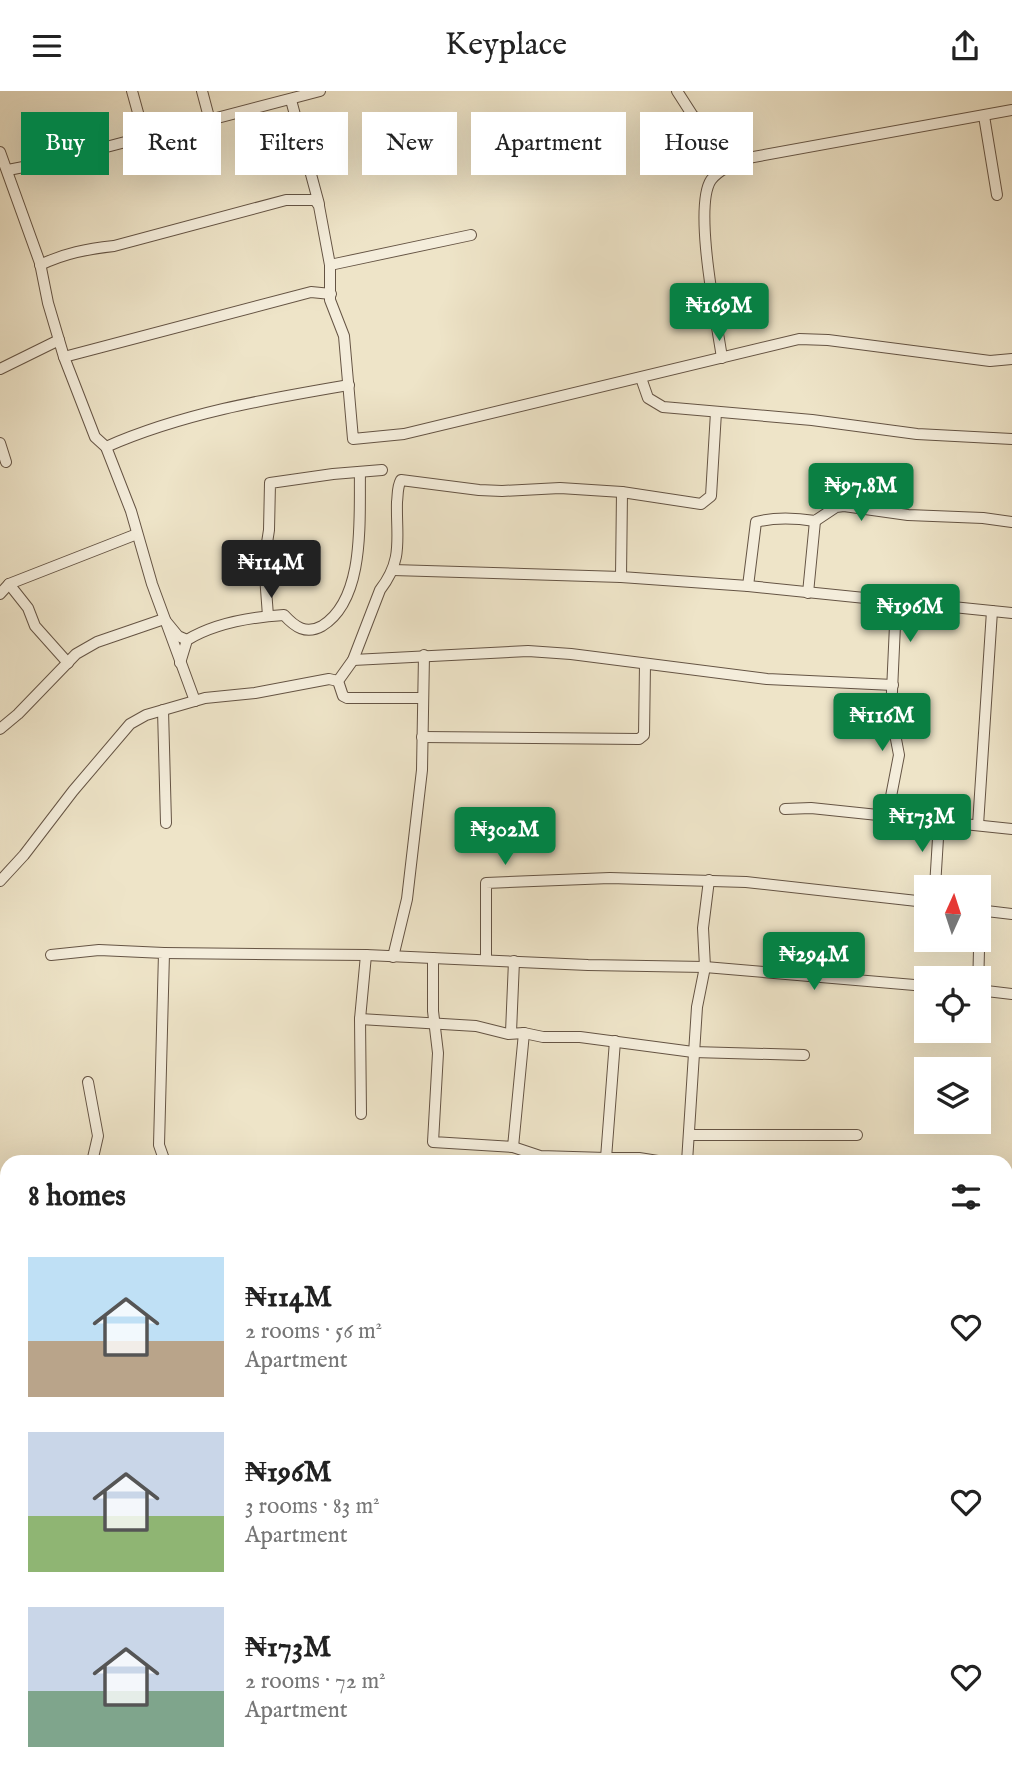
<!DOCTYPE html>
<meta charset="utf-8">
<style>
:root{--surface:#fff;--page:#f6f6f6;--text:#222;--muted:#767676;--accent:#0b8043}
body{margin:0;font-family:"IM FELL English",serif;background:var(--page);color:var(--text);height:100vh;display:flex;flex-direction:column;font-size:26px;white-space:nowrap}
*{box-sizing:border-box;margin:0}
p{font-size:23px;color:var(--muted)}
.icon{flex:none;width:38px;height:38px;fill:none;stroke:currentColor;stroke-width:2;stroke-linecap:round;stroke-linejoin:round}
.map{position:relative;flex:1;overflow:hidden}
.panel{position:absolute;left:0px;top:1064px;width:1013px;height:625px;display:flex;flex-direction:column;background:var(--surface);border-radius:21px 21px 0 0;box-shadow:0 7px 28px #0002}
.panel>*{flex:none}
.top-card{position:absolute;left:21px;top:21px;width:971px;height:63px;display:flex;gap:14px}
.needle{width:46px;rotate:3deg}
.buttons{position:absolute;left:914px;top:784px;display:grid;gap:14px}
.buttons a{display:grid;place-items:center;width:77px;height:77px;border-radius:0px;background:var(--surface);box-shadow:0 7px 28px #0002;font-size:35px}
.price{position:absolute;translate:-50% -60px;padding:0 16px;border-radius:7px;background:var(--accent);color:#fff;font-size:23px;line-height:46px;filter:drop-shadow(0 2px 4px #0008)}
.price::after{content:'';position:absolute;left:50%;top:42px;width:21px;height:16px;margin-left:-10px;background:inherit;clip-path:polygon(0 0,100% 0,50% 100%)}
.price.active{background:#222;color:#fff}
ul{padding:0;list-style:none}
li{display:flex;align-items:center;gap:21px;height:175px;padding:0 28px}
li span{display:grid;place-items:center;flex:none;width:196px;height:140px;border-radius:0px;color:#555}
li>.icon{margin-inline-start:auto}
span .icon{width:84px;height:84px;fill:#fffc;stroke-width:1}
li b{font-size:30px}
h2{display:flex;justify-content:space-between;align-items:center;height:84px;padding:0 28px;font-size:30px}
.chip{padding:0 24px;border-radius:0px;background:var(--surface);box-shadow:0 7px 28px #0002;font-size:24px;line-height:63px}
.chip.active{background:var(--accent);color:#fff}
header{display:flex;justify-content:space-between;align-items:center;height:91px;padding:0 28px;background:var(--surface);font-size:32px;font-weight:600}
.map>svg:first-child{display:block}
</style>
<header><svg class="icon" aria-label="menu" viewBox="0 0 24 24"><path d="M4 6h16M4 12h16M4 18h16"/></svg>Keyplace<svg class="icon" aria-label="share" viewBox="0 0 24 24"><path d="M12 15V3M7 8l5-5 5 5M5 13v7h14v-7"/></svg></header>
<div class="map">
<svg width="1012" height="1688" viewBox="0 0 1012 1688">
<rect width="100%" height="100%" fill="#eee4c8"/>
<filter id="stains"><feTurbulence type="fractalNoise" baseFrequency=".00286" numOctaves="4"/><feColorMatrix values="0 0 0 0 .2 0 0 0 0 .09 0 0 0 0 .02 0 0 0 .5 -.17"/></filter>
<radialGradient id="worn" r=".72"><stop offset=".6" stop-color="#630" stop-opacity="0"/><stop offset="1" stop-color="#630" stop-opacity=".3"/></radialGradient>
<g fill="none" stroke-linecap="round" stroke-linejoin="round">
<g stroke="#655444" stroke-width="12">
<g id="minor">
<path d="M132 0 145 47"/>
<path d="M202 0 210 30"/>
<path d="M677 0 693 25 716 39 733 73"/>
<path d="M291 9 319 113"/>
<path d="M984 25 997 104"/>
<path d="M0 61 40 172 48 212 64 266 95 346 106 356 131 420 152 493 195 610"/>
<path d="M8 79 49 71 320 0"/>
<path d="M40 174C65 162 87 158 114 155L286 109H315L319 115 330 174V209L344 245 353 348 404 343 799 248 828 249 990 270 1012 268"/>
<path d="M330 174 471 144"/>
<path d="M64 266 311 201 331 203"/>
<path d="M722 267C717 232 693 116 711 89 719 78 736 72 748 67L1012 19"/>
<path d="M0 278 59 249"/>
<path d="M641 287 648 307 663 316 812 329 917 343 1012 348"/>
<path d="M0 352 6 371"/>
<path d="M106 356C183 322 267 308 349 294"/>
<path d="M393 479 621 486 748 495 1012 522"/>
<path d="M621 486 622 401"/>
<path d="M9 493 28 517 35 535 68 572"/>
<path d="M748 495 756 431C775 426 796 427 815 430L836 416 844 415 908 424 983 427 1012 431"/>
<path d="M808 502 815 430"/>
<path d="M0 503 9 493 137 443"/>
<path d="M268 525 264 471 269 439 270 392 333 383 382 379"/>
<path d="M353 569 528 560 571 563 767 588 893 594"/>
<path d="M180 572 187 549C215 532 251 526 284 524 295 536 306 544 322 535 366 508 359 427 360 381"/>
<path d="M423 607H347L343 605 338 590 353 569 380 499C404 468 396 447 397 411 398 404 397 396 401 389L479 399 502 400 560 397 622 401 701 413 711 405 716 321"/>
<path d="M163 619 166 732"/>
<path d="M0 638 18 623 76 563 97 551 164 528 178 545 187 549"/>
<path d="M422 646 639 648 644 644 645 573"/>
<path d="M785 718 811 717 1012 738"/>
<path d="M889 726 888 721 899 664 891 622 896 512"/>
<path d="M978 734 992 520"/>
<path d="M0 790 24 764 73 700 130 633 146 624 205 607 255 602 329 588 338 590"/>
<path d="M935 796 939 731"/>
<path d="M978 819 1012 823"/>
<path d="M980 819 978 899 1012 903"/>
<path d="M164 862 366 864 588 874 705 876 926 895"/>
<path d="M51 864 99 859 164 862 159 1054 165 1071"/>
<path d="M393 866 407 808 422 679 424 564"/>
<path d="M433 867V920L438 962 433 1051 513 1056 524 942"/>
<path d="M486 869V792L610 787 746 791 926 811"/>
<path d="M360 928 476 935 508 943 524 942 543 946H580L693 961 804 964"/>
<path d="M511 941 514 870"/>
<path d="M615 950 606 1067H639L664 1071"/>
<path d="M88 991 98 1045 92 1071"/>
<path d="M361 1023 360 928 366 864"/>
<path d="M689 1044H857"/>
<path d="M513 1056 540 1065 606 1067"/>
<path d="M687 1071 697 916 705 876 703 837 709 789"/>
<path d="M1006 1086 1012 1092"/>
<path d="M0 1179 7 1180"/>
<path d="M1006 1187 1012 1189"/>
<path d="M0 1280 7 1281"/>
<path d="M1006 1300 1012 1301"/>
<path d="M0 1376 7 1379"/>
<path d="M1006 1399 1012 1400"/>
<path d="M0 1495 7 1496"/>
<path d="M0 1586 7 1588"/>
<path d="M403 1682 409 1688"/>
<path d="M618 1682 621 1688"/>
<path d="M1002 1682 1007 1688"/>
<path d="M801 1688 809 1682"/>
</g>
</g>
<use href="#minor" stroke="#f4eddb" stroke-width="10"/>
</g>
<rect width="100%" height="100%" filter="url(#stains)"/>
<rect width="100%" height="100%" fill="url(#worn)"/>
</svg>
<div class="buttons">
<a><svg class="needle" viewBox="-14 -14 28 28"><path d="M0-13l5 13h-10z" fill="#e53935"/><path d="M0 13l5-13h-10z" fill="#767676"/></svg></a>
<a><svg class="icon" aria-label="locate" viewBox="0 0 24 24"><circle cx="12" cy="12" r="6"/><path d="M12 2v4M12 18v4M2 12h4M18 12h4"/></svg></a>
<a><svg class="icon" aria-label="layers" viewBox="0 0 24 24"><path d="M12 4l9 5-9 5-9-5zM3 14l9 5 9-5"/></svg></a>
</div>
<b class="price" style="left:719px;top:252px">₦169M</b>
<b class="price" style="left:861px;top:432px">₦97.8M</b>
<b class="price active" style="left:271px;top:509px">₦114M</b>
<b class="price" style="left:910px;top:553px">₦196M</b>
<b class="price" style="left:882px;top:662px">₦116M</b>
<b class="price" style="left:922px;top:763px">₦173M</b>
<b class="price" style="left:505px;top:776px">₦302M</b>
<b class="price" style="left:814px;top:901px">₦294M</b>
<div class="top-card">
<a class="chip active">Buy</a>
<a class="chip">Rent</a>
<a class="chip">Filters</a>
<a class="chip">New</a>
<a class="chip">Apartment</a>
<a class="chip">House</a>
</div>
<section class="panel">
<h2>8 homes<svg class="icon" aria-label="filters" viewBox="0 0 24 24"><path d="M4 7h16M4 17h16"/><circle cx="9" cy="7" r="2"/><circle cx="15" cy="17" r="2"/></svg></h2>
<ul>
<li><span style="background:linear-gradient(#bfe0f5 60%,#b9a48a 0)"><svg class="icon" aria-label="home" viewBox="0 0 24 24"><path d="M3 11l9-7 9 7M6 9v11h12V9"/></svg></span><div><b>₦114M</b><p>2 rooms · 56 m²</p><p>Apartment</p></div><svg class="icon" aria-label="heart" viewBox="0 0 24 24"><path d="M12 20l-8-8c-3-5 5-10 8-4 3-6 11-1 8 4z"/></svg></li>
<li><span style="background:linear-gradient(#c9d6e8 60%,#8fb573 0)"><svg class="icon" aria-label="home" viewBox="0 0 24 24"><path d="M3 11l9-7 9 7M6 9v11h12V9"/></svg></span><div><b>₦196M</b><p>3 rooms · 83 m²</p><p>Apartment</p></div><svg class="icon" aria-label="heart" viewBox="0 0 24 24"><path d="M12 20l-8-8c-3-5 5-10 8-4 3-6 11-1 8 4z"/></svg></li>
<li><span style="background:linear-gradient(#c9d6e8 60%,#7fa58c 0)"><svg class="icon" aria-label="home" viewBox="0 0 24 24"><path d="M3 11l9-7 9 7M6 9v11h12V9"/></svg></span><div><b>₦173M</b><p>2 rooms · 72 m²</p><p>Apartment</p></div><svg class="icon" aria-label="heart" viewBox="0 0 24 24"><path d="M12 20l-8-8c-3-5 5-10 8-4 3-6 11-1 8 4z"/></svg></li>
</ul>
</section>
</div>
